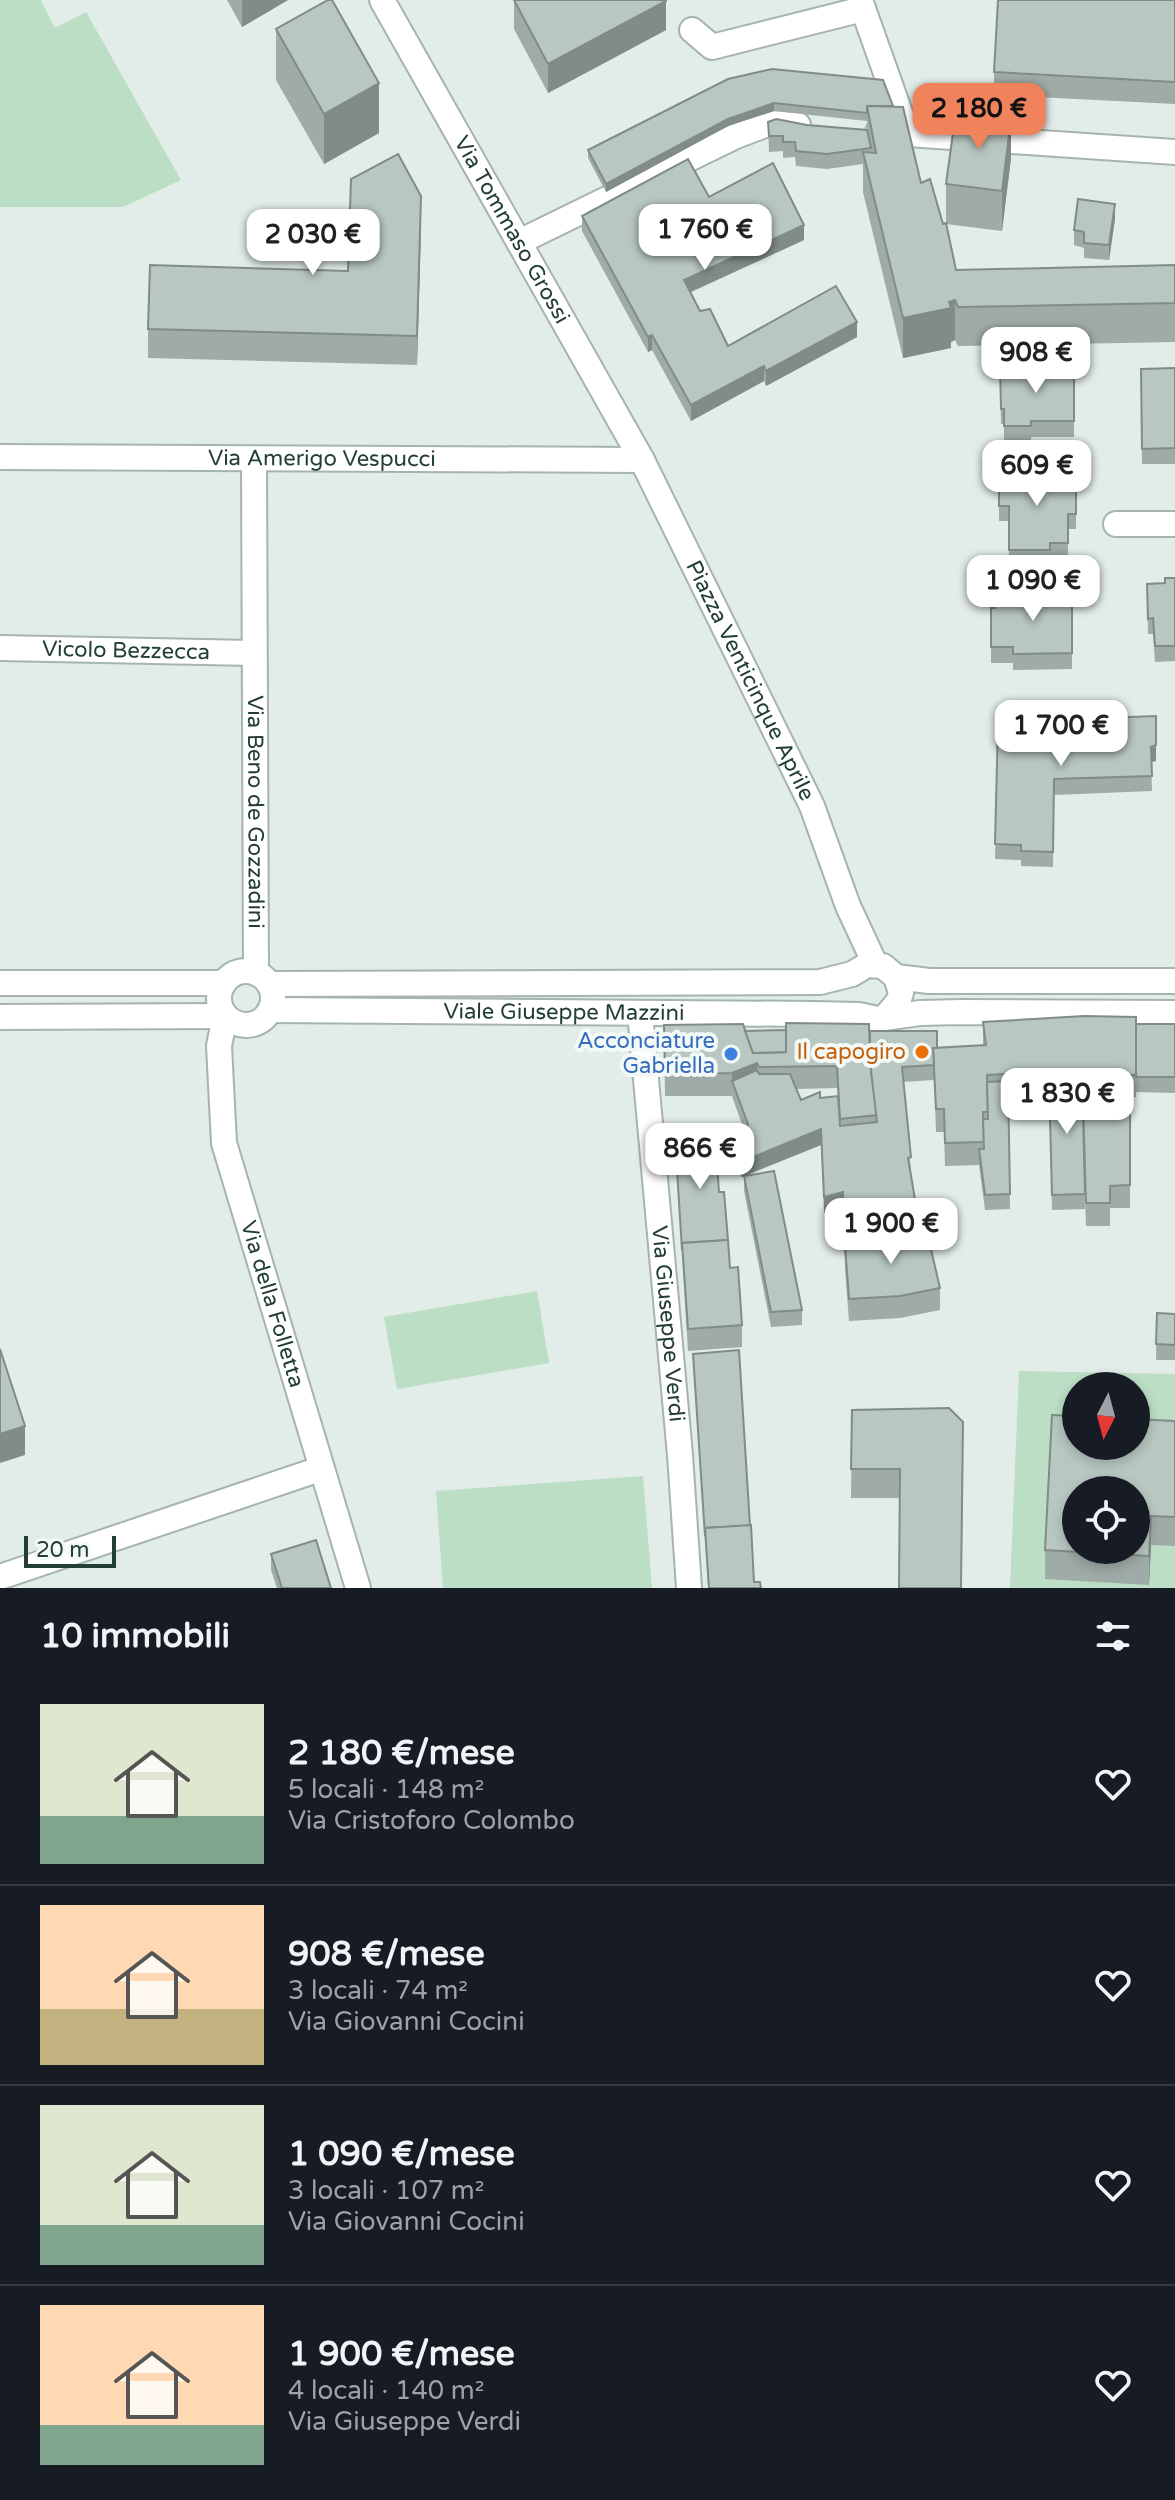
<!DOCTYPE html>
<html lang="it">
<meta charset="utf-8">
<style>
:root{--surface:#171b24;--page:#20242c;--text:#f1f3f6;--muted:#9ea1a6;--line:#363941;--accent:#f1835c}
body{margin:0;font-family:"Varela Round",sans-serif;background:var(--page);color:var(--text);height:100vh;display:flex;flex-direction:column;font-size:30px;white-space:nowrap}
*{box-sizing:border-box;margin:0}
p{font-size:26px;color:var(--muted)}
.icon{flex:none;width:44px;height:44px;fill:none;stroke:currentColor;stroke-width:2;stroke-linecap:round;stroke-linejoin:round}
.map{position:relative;height:1588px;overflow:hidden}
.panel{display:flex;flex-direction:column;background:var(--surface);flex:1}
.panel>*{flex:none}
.needle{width:52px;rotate:186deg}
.buttons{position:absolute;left:1062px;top:1372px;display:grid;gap:16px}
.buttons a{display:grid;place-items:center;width:88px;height:88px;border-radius:50%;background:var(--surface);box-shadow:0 4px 12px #0003;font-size:40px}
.scale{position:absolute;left:24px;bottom:20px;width:92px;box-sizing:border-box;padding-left:8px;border:4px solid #223e37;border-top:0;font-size:22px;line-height:28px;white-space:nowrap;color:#223e37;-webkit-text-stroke:6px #f3f9f6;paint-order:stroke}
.price{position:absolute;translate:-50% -68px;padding:0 18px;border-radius:16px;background:#fff;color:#222;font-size:26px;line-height:52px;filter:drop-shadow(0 2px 4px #0008)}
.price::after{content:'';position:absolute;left:50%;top:48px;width:24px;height:18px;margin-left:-12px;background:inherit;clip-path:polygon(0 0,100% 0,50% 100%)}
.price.on{background:var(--accent);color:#111}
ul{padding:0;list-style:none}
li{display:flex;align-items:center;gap:24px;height:200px;padding:0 40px}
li+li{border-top:2px solid var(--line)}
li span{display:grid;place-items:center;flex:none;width:224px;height:160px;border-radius:0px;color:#555}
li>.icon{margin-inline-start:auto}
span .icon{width:96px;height:96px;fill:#fffc;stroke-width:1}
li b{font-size:34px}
h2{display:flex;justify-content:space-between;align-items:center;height:96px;padding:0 40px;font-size:34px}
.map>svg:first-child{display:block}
</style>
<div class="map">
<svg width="1175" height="1588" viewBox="0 0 1175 1588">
<rect width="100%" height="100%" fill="#e2ece8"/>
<g fill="#bbdec5" fill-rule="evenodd">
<path d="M0 0H41L55 28 86 12 181 180 123 207H0Z"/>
<path d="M537 1291 549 1363 397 1389 384 1317Z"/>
<path d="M1019 1371 1175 1374V1588H1010ZM1076 1386H1136V1446H1076ZM1076 1490H1136V1550H1076Z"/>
<path d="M643 1476 652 1588H443L436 1491Z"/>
</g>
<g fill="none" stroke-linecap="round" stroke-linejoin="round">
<g stroke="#a5b4af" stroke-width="28">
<g id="minor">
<path id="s1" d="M382 0 642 460 812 806 848 906 875 964"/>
<path d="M860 0 908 135"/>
<path d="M692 30 712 47 863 9"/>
<path d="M878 132 1175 152"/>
<path d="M519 242 736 136 770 123 798 125"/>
<path id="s2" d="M0 457 642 460"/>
<path id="s3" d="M254 460 256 973"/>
<path d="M1116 524H1175"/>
<path id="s4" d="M0 648 253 653"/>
<path id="s5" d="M640 1013 680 1455 689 1588"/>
<path id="s6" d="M225 1016 219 1046 224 1143 358 1588"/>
<path d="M0 1577 320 1469"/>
</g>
</g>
<g stroke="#a5b4af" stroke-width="28">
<g id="tertiary">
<circle cx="246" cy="998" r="27"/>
<path d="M896 977 929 981H1175"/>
<path d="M0 983H224"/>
<path d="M269 984 820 982 852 974 867 965 883 966 896 977 901 993 898 1002 886 1016"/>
<path id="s7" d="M270 1010 814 1014 859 1015 877 1019 920 1013 961 1012 1175 1013"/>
<path d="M0 1017 225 1016"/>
</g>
</g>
<use href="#minor" stroke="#fff" stroke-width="24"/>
<use href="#tertiary" stroke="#fff" stroke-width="24"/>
</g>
<g fill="#9eaba6" fill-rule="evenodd">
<path d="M227 0H288L242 27Z"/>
<path d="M514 0 666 30 548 93 514 29Z"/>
<path d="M1175 0V104L994 95V72Z"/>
<path d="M276 29 379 133 324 164 276 80Z"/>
<path d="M728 79 883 80 921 183 956 270 1175 265V342L958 346 955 340 951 342V348L903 358 863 192V164L827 169 796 166 795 157 783 158V151L769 152 768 122 867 130V121L774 111 728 126 606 192 588 158V150Z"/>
<path d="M1011 158 1002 231 946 224V184Z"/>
<path d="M709 197 804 240 691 292 700 311 728 346 857 337 766 386 764 381 691 421 652 350 648 352 582 231V216Z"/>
<path d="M1115 219 1109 260 1084 258V248L1074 245V230Z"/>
<path d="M421 225 417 365 148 358V329L348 271Z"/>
<path d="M1000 366 1041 370 1058 376H1074V437H1031V442H1004V424H1001Z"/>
<path d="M1175 368V464H1142L1141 369Z"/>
<path d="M999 471 1066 487H1076V529H1068V559L1050 558V566L1009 565V521H999Z"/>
<path d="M1175 578V661L1155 662 1153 634H1148L1147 584 1165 583Z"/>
<path d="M1072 594V669L1013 670V663H991V608Z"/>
<path d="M1156 716V761L1151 762 1152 791 1054 795 1053 867 1021 866V860L995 859 998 722Z"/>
<path d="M983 1022 1175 1024V1093L1136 1092V1080V1097L1130 1098V1208H1110V1226H1086L1084 1169 1085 1209 1052 1210 1049 1095 1008 1097 1010 1209 985 1210 979 1165 945 1166 944 1132H936L934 1074V1080L903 1082 911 1172 920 1229 940 1288V1310L900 1318 849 1321 845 1268 843 1207 824 1213 821 1145 745 1176 802 1310V1325L771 1327 744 1191V1176L741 1177 734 1148V1133L744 1130 732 1096H665L664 1025 745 1031H870L937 1048 983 1045ZM837 1088 838 1096 801 1100 796 1089Z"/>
<path d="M675 1138 719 1192 730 1268 742 1325V1347L688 1351Z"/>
<path d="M1157 1313 1175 1314V1360H1156Z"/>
<path d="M693 1354 754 1582 761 1588H708Z"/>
<path d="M949 1408 899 1498H851L852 1410Z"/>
<path d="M1175 1421V1546L1151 1545 1149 1585 1045 1579V1550Z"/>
<path d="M271 1554 331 1588H277L271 1570Z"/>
</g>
<g fill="#818b87">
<path d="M242 0H288L242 27Z"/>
<path d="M666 1V30L548 93V64Z"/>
<path d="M379 83V133L324 164V114Z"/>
<path d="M774 103V111L728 126 606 192V184L728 119Z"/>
<path d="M1011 119V158L1002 231V191Z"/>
<path d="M421 196V225L417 365V336Z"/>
<path d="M1115 204V219L1109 260V245Z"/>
<path d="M804 225V240L684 295V280Z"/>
<path d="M955 300V340L951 342V348L903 358V318Z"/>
<path d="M857 322V337L766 386V371Z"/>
<path d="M652 335V350L648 352V337Z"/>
<path d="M764 366V381L691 421V405Z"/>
<path d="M1156 745V761L1151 762V747Z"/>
<path d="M757 1063V1085L732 1081V1073Z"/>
<path d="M821 1129V1145L741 1177V1162Z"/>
<path d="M843 1192V1207L824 1213V1197Z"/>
<path d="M25 1426V1455L0 1463V1434Z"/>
<path d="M1151 1516V1545L1149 1585V1556Z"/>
</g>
<g fill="#b8c7c1" stroke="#818b87" stroke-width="2" fill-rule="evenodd">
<path d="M328 0H332L379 83 324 114 276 29Z"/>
<path d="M514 0H666V1L548 64Z"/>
<path d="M998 0H1175V82L994 72Z"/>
<path d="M772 69 883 80 893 106H867V113L774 103 728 119 606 184 588 150 728 79Z"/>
<path d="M867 106 903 107 921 183 930 179 943 224 946 223 956 270 1175 265V303L958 307 955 300 949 302 951 308 903 318 863 152 876 153Z"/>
<path d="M956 111 1011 119 1002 191 946 184Z"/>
<path d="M776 119 807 125 867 130 871 148 827 154 796 151 795 142H783V136H769L768 122Z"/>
<path d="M398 154 421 196 417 336 148 329 150 265 348 271 351 179Z"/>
<path d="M688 159 709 197 773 163 804 225 684 280 700 311 710 309 728 346 836 286 857 322 766 371 764 366 691 405 652 335 648 337 582 216Z"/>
<path d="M1078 199 1115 204 1109 245 1084 243V232L1074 230Z"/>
<path d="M1041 365V370L1058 369V376H1074V421H1031V426H1004V409H1001L1000 366Z"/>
<path d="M1175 368V448L1142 449 1141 369Z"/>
<path d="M999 471H1066V487H1076V514H1068V543H1050V550H1009V506H999Z"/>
<path d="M1165 578H1175V646H1155L1153 618 1148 619 1147 584 1165 583Z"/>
<path d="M1072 594V653L1013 654V647H991V608H995V595Z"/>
<path d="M1156 716V745L1151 747 1152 776 1054 779 1053 852 1021 851V845L995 844 998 722Z"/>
<path d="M1084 1016 1136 1017V1075H1130V1185L1110 1186V1203H1086L1082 1070 987 1075 988 1112H983L984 1142 945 1143 944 1109H936L933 1048 986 1045 983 1022Z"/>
<path d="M786 1023 869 1024 870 1062 877 1115 840 1119 837 1066 759 1067 757 1063 732 1073 665 1074 664 1025 743 1024 753 1053 786 1052Z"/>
<rect x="1136" y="1024" width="39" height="53"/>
<path d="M786 1030V1052L753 1053 745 1031Z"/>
<path d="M870 1031H937V1048H933L934 1065 902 1067 911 1157 908 1158 920 1229 845 1245V1252L843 1192 824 1197 821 1129 741 1162 734 1133 746 1129 748 1124 732 1081 757 1070 759 1074H790L801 1100 820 1092V1098L838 1096 840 1126 877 1122 870 1062Z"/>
<path d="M1082 1077 1085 1194 1052 1195 1049 1078Z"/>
<path d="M1008 1081 1010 1194 985 1195 979 1149H984L983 1119H988L987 1082Z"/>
<path d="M715 1136 719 1192H724L728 1240 682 1243V1250L675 1138Z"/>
<path d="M774 1171 802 1310 771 1312 744 1176Z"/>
<path d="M926 1228 940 1288 900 1296 849 1299 845 1245Z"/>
<path d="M728 1240 730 1268 738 1267 742 1325 688 1329 682 1243Z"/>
<path d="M1157 1313 1175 1314V1345L1156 1344Z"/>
<path d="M0 1349 25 1426 0 1434Z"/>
<path d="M739 1350 750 1526 705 1528V1536L693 1354Z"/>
<path d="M949 1408 963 1422 961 1588H899L900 1469H851L852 1410Z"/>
<path d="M1052 1415 1076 1416V1446H1136V1419L1175 1421V1517L1151 1516 1149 1556 1045 1550ZM1076 1490H1136V1550H1076Z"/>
<path d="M751 1525 754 1582H760L761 1588H709L705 1528Z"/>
<path d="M316 1540 331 1588H282L271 1554Z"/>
</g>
<circle fill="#e8710a" stroke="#f3f9f6" stroke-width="3" cx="922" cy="1052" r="8"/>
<circle fill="#3f7fe0" stroke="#f3f9f6" stroke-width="3" cx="731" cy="1054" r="8"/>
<g text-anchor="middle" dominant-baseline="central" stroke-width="8" stroke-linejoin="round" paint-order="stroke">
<g font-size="22" fill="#223e37" stroke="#f3f9f6">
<text stroke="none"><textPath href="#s1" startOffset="264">Via Tommaso Grossi</textPath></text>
<text stroke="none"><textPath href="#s2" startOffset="322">Via Amerigo Vespucci</textPath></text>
<text stroke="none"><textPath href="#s4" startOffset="126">Vicolo Bezzecca</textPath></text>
<text stroke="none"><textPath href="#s1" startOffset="774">Piazza Venticinque Aprile</textPath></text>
<text stroke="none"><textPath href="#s3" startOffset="352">Via Beno de Gozzadini</textPath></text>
<text stroke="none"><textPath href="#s7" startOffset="294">Viale Giuseppe Mazzini</textPath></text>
<text stroke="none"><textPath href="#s6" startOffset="296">Via della Folletta</textPath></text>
<text stroke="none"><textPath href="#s5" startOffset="312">Via Giuseppe Verdi</textPath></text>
</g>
<g font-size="22" fill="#366cbe" stroke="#f3f9f6" text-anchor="end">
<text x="715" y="1041">Acconciature<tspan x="715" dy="25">Gabriella</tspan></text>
</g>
<g font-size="22" fill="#c56008" stroke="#f3f9f6" text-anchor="end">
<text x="906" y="1052">Il capogiro</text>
</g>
</g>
</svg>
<div class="buttons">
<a><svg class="needle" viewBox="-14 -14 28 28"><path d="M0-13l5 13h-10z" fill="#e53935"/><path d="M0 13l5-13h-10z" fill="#9ea1a6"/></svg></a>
<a><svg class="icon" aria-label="locate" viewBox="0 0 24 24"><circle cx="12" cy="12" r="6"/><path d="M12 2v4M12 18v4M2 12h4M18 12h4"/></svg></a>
</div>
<div class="scale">20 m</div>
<b class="price on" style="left:979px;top:151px">2 180 €</b>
<b class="price" style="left:705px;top:272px">1 760 €</b>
<b class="price" style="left:313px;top:277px">2 030 €</b>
<b class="price" style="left:1036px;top:395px">908 €</b>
<b class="price" style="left:1037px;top:508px">609 €</b>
<b class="price" style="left:1033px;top:623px">1 090 €</b>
<b class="price" style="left:1061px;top:768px">1 700 €</b>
<b class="price" style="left:1067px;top:1136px">1 830 €</b>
<b class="price" style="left:700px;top:1191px">866 €</b>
<b class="price" style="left:891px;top:1266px">1 900 €</b>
</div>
<section class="panel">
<h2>10 immobili<svg class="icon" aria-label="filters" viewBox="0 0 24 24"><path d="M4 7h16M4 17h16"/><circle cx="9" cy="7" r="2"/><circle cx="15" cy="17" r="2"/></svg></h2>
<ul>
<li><span style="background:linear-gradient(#dfe7d0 70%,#7fa58c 0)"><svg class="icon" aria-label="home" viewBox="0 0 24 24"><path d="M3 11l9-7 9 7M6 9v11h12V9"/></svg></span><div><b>2 180 €/mese</b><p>5 locali · 148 m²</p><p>Via Cristoforo Colombo</p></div><svg class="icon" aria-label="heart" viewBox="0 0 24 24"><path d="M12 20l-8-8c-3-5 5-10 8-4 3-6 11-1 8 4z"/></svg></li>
<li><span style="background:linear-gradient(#ffd9b3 65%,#c2b280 0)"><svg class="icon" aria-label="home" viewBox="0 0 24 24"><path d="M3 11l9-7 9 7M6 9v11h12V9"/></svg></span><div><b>908 €/mese</b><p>3 locali · 74 m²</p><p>Via Giovanni Cocini</p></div><svg class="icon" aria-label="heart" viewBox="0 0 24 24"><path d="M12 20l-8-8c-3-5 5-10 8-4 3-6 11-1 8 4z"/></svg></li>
<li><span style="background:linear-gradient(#dfe7d0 75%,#7fa58c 0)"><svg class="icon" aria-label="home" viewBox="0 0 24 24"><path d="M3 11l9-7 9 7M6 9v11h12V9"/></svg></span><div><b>1 090 €/mese</b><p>3 locali · 107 m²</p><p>Via Giovanni Cocini</p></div><svg class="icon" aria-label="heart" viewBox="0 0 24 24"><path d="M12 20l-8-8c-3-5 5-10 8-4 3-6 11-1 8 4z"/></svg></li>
<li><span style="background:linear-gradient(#ffd9b3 75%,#7fa58c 0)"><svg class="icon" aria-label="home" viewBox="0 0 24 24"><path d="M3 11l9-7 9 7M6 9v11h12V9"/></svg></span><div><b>1 900 €/mese</b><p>4 locali · 140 m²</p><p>Via Giuseppe Verdi</p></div><svg class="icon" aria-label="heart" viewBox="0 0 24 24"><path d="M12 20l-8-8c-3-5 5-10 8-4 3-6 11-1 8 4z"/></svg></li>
</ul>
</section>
